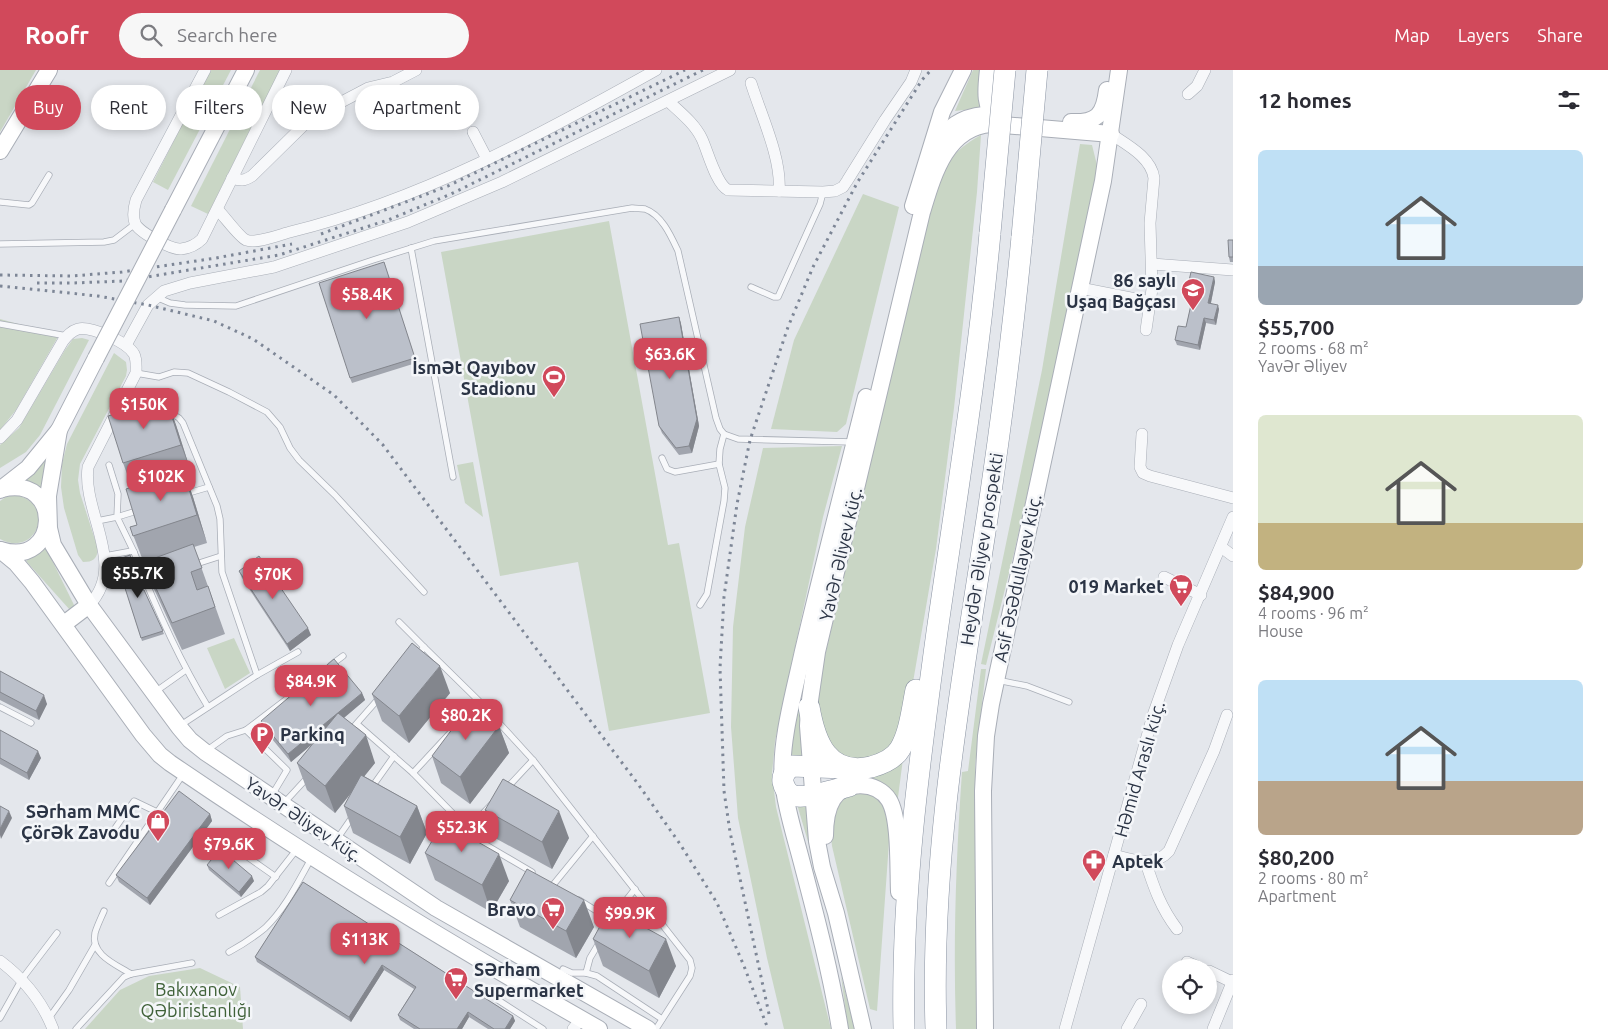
<!DOCTYPE html>
<meta charset="utf-8">
<style>
:root{--surface:#fff;--page:#f7f7f7;--text:#2b2b33;--muted:#7c7c81;--accent:#d1495b}
body{margin:0;font-family:Ubuntu,sans-serif;background:var(--page);color:var(--text);height:100vh;display:flex;flex-direction:column;font-size:19px;white-space:nowrap}
*{box-sizing:border-box;margin:0}
p{font-size:16px;color:var(--muted)}
.icon{flex:none;width:28px;height:28px;fill:none;stroke:currentColor;stroke-width:2;stroke-linecap:round;stroke-linejoin:round}
.map{position:relative;flex:1;overflow:hidden}
.details{display:flex;flex-direction:column;background:var(--surface);width:375px}
.details>*{flex:none}
.hud{position:absolute;left:15px;top:15px;width:475px;height:45px;display:flex;gap:10px}
.controls{position:absolute;left:1162px;top:889px;display:grid;gap:10px}
.controls a{display:grid;place-items:center;width:55px;height:55px;border-radius:50%;background:var(--surface);box-shadow:0 2px 8px #0003;font-size:25px}
.price{position:absolute;translate:-50% -42px;padding:0 11px;border-radius:10px;background:var(--accent);color:#fff;font-size:16px;line-height:32px;filter:drop-shadow(0 1px 2px #0008)}
.price::after{content:'';position:absolute;left:50%;top:30px;width:15px;height:11px;margin-left:-8px;background:inherit;clip-path:polygon(0 0,100% 0,50% 100%)}
.price.selected{background:#222;color:#fff}
ul{padding:0;list-style:none}
li{display:grid;align-content:center;gap:10px;height:265px;padding:0 25px}
li span{display:grid;place-items:center;height:155px;border-radius:8px;color:#555}
li>.icon{margin-inline-start:auto}
span .icon{width:90px;height:90px;fill:#fffc;stroke-width:1}
li b{font-size:21px}
h2{display:flex;justify-content:space-between;align-items:center;height:60px;padding:0 25px;font-size:21px}
.chip{padding:0 18px;border-radius:22px;background:var(--surface);box-shadow:0 2px 8px #0003;font-size:18px;line-height:45px}
.chip.selected{background:var(--accent);color:#fff}
header{display:flex;align-items:center;gap:30px;box-sizing:border-box;height:70px;padding:0 25px;background:var(--accent);color:#fff}
header strong{font-size:24px}
nav{display:flex;gap:28px;margin-inline-start:auto;font-size:18px}
.search{width:350px;height:45px;background:var(--page);display:flex;align-items:center;gap:12px;box-sizing:border-box;padding:0 18px;border-radius:28px;color:var(--muted);font-size:19px}
main{display:flex;flex:1;min-height:0}
.map>svg:first-child{display:block}
</style>
<header>
<strong>Roofr</strong>
<div class="search"><svg class="icon" aria-label="search" viewBox="0 0 24 24"><circle cx="10" cy="10" r="6"/><path d="M15 15l6 6"/></svg>Search here</div>
<nav><a>Map</a><a>Layers</a><a>Share</a></nav>
</header>
<main>
<div class="map">
<svg width="1233" height="959" viewBox="0 0 1233 959">
<rect width="100%" height="100%" fill="#e4e7ec"/>
<g fill="#c9d6c5">
<path d="M0 0H36L0 62Z"/>
<path d="M210 0H231L168 120 153 112Z"/>
<path d="M260 0H280L208 144 191 136Z"/>
<path d="M973 0H982L981 38 955 41Z"/>
<path d="M981 65 977 122 954 338 936 479 908 641 887 685 849 694 822 669 817 629 824 590 934 122C948 92 951 82 981 65Z"/>
<path d="M1080 74 1092 75 1099 103 1014 483 986 595 981 594 1042 300Z"/>
<path d="M863 124 899 137 846 354 837 362 771 359 794 270Z"/>
<path d="M609 151 668 475 679 473 710 643 609 661 578 492 500 506 441 182Z"/>
<path d="M0 249 59 265 16 340 0 360Z"/>
<path d="M82 268 89 270 40 365 26 382 0 398V375L19 358 65 280 73 269Z"/>
<path d="M114 283 126 292 127 300 126 306 80 394 78 410 80 423 98 479C97 489 93 492 83 492L78 485 64 438 61 417 62 394 67 374Z"/>
<path d="M842 376 823 447 775 671 772 704 776 737 831 959H784L767 888 738 748 731 657 733 557 745 457 763 378Z"/>
<path d="M51 377 41 420 25 411Z"/>
<path d="M473 392 483 447 465 433 457 395Z"/>
<path d="M14 425C57 431 38 489 0 469V431L6 427Z"/>
<path d="M46 478 75 537 70 540 26 491Z"/>
<path d="M234 568 250 603 225 619 207 578Z"/>
<path d="M981 599H986L975 696 979 959H956C953 873 956 787 962 702L968 701Z"/>
<path d="M801 621 800 662 803 691H789Z"/>
<path d="M904 681 897 735 839 703Z"/>
<path d="M851 722C883 725 881 728 890 758L877 941 870 939 832 776 830 758 840 727Z"/>
<path d="M796 731H806L814 792Z"/>
<path d="M200 898 240 917 243 959H85L120 920 149 906Z"/>
<path d="M841 906 855 959H848Z"/>
</g>
<g fill="none" stroke-linecap="round" stroke-linejoin="round">
<g stroke="#a9aeb7" stroke-width="7">
<g id="lane">
<path d="M0 132 29 135 32 133 49 105"/>
<path d="M0 174 104 172 114 170 135 154"/>
<path d="M411 178 453 407"/>
<path d="M751 217 774 227H778L820 134 823 122"/>
<path d="M156 227 170 233 185 235 236 236 373 190 434 171 632 138C636 139 641 138 645 139 662 145 671 166 678 181L716 348 720 359 724 364 720 379 719 394 725 418 724 431 707 524 700 535"/>
<path d="M0 254 67 266"/>
<path d="M136 303 159 307 174 302 188 303 229 322 267 342 280 357 290 378 299 390 335 425 424 522"/>
<path d="M128 321 157 335"/>
<path d="M166 340 179 348 183 353 217 436 220 449 222 502 257 605 181 655"/>
<path d="M724 364 738 369 853 372"/>
<path d="M662 388 667 399 675 402 719 394"/>
<path d="M185 424 209 417"/>
<path d="M97 451 117 447 118 424 109 395"/>
<path d="M134 482 117 447 140 440"/>
<path d="M105 486 132 481 134 482C155 536 178 588 208 637"/>
<path d="M193 495 221 486"/>
<path d="M399 552 424 577"/>
<path d="M418 585 424 577 479 631 533 690 690 890 692 898 690 906 656 959"/>
<path d="M331 595 343 586"/>
<path d="M257 605 298 582"/>
<path d="M997 610 1027 616 1069 632"/>
<path d="M155 622 186 600"/>
<path d="M0 637 31 653"/>
<path d="M357 654 413 703 468 759 486 775 532 802"/>
<path d="M246 660 287 700 272 725"/>
<path d="M350 661 380 627"/>
<path d="M206 681 227 666 246 660 292 625"/>
<path d="M413 703 451 662"/>
<path d="M372 717 394 686"/>
<path d="M506 719 533 690"/>
<path d="M284 733 308 707"/>
<path d="M468 759 491 735"/>
<path d="M111 764 134 731 157 742"/>
<path d="M337 769 353 746"/>
<path d="M249 788 276 807"/>
<path d="M109 813 184 703"/>
<path d="M553 815 593 766"/>
<path d="M579 830 611 850"/>
<path d="M104 841C101 848 97 856 95 863 90 885 117 895 131 904"/>
<path d="M219 845 261 822 268 816 297 779"/>
<path d="M613 847 635 819"/>
<path d="M599 873 590 888 586 903 597 906 662 949"/>
<path d="M229 882C242 875 254 867 265 858 285 839 298 812 311 789"/>
<path d="M563 899 572 903H586"/>
<path d="M498 930 543 959"/>
<path d="M0 948 22 909 57 863"/>
<path d="M49 948 69 920 95 875"/>
<path d="M76 959 124 907 131 904 192 893"/>
</g>
</g>
<g stroke="#a9aeb7" stroke-width="12">
<g id="street">
<path d="M205 0 136 130C134 137 132 145 135 153 138 162 172 180 181 179 190 178 196 175 202 169L286 0"/>
<path d="M751 13C761 45 782 89 779 121"/>
<path d="M1188 24 1197 16 1205 0"/>
<path d="M668 31C681 43 695 54 702 69 708 82 716 114 728 120L823 122 835 121 843 117 847 111 885 50 911 12 916 0"/>
<path d="M473 62 487 89"/>
<path d="M1111 64C1127 75 1151 87 1154 108L1150 153 1152 219 1146 260"/>
<path d="M232 108C241 111 244 111 252 106L311 48 368 18 393 12 416 0"/>
<path d="M218 140C224 146 240 168 246 170 256 174 279 165 290 162 421 130 540 65 656 0"/>
<path d="M1152 194 1233 200"/>
<path d="M1080 218 1151 232"/>
<path d="M126 275 148 235 164 221 190 213 274 197 408 152 502 112 730 0"/>
<path d="M1142 364 1140 397 1143 403 1150 406 1233 428"/>
<path d="M0 368 17 350 63 271C67 266 71 261 78 259 91 256 127 272 134 284 137 290 136 297 136 303L88 397C82 443 128 495 89 535"/>
<path d="M1221 477 1233 486"/>
<path d="M1164 507 1201 525"/>
<path d="M1114 785C1133 790 1154 798 1169 781L1214 681 1227 645"/>
<path d="M1146 793C1154 818 1161 838 1177 859"/>
<path d="M0 891C24 909 42 931 53 959"/>
<path d="M1187 892 1200 898"/>
<path d="M1209 901 1232 912"/>
<path d="M573 959 581 949"/>
<path d="M1065 959 1153 645 1178 575 1233 447"/>
<path d="M1127 959 1141 934"/>
<path d="M1213 959 1233 910"/>
</g>
</g>
<g stroke="#a9aeb7" stroke-width="18">
<g id="secondary">
<path d="M988 0C986 18 983 38 998 51"/>
<path d="M1071 52C1097 53 1104 45 1107 20"/>
<path d="M935 76C947 58 961 47 984 45"/>
<path d="M0 81 49 0"/>
<path d="M913 136 942 42 963 0"/>
<path d="M173 140 246 0"/>
<path d="M59 360 48 426 49 458 53 475 89 535 179 657 190 670 205 682 436 838 648 959"/>
<path d="M0 420 28 398 59 360 96 288"/>
<path d="M0 480 16 493 32 512 143 665 160 685 170 693C309 788 453 876 599 959"/>
<path d="M1 480C60 499 64 404 2 419"/>
<path d="M64 554 89 535"/>
<path d="M825 766C825 754 826 740 833 729 845 710 877 711 889 730 900 748 898 799 899 822"/>
<path d="M840 959C831 904 817 850 803 797 796 769 786 740 783 712 779 674 795 619 803 581 823 496 845 412 866 327"/>
<path d="M863 959 836 843 822 797 817 771 808 656 809 637 817 582 922 142C933 106 946 57 991 54L1111 64"/>
<path d="M985 959 983 721 986 666 991 634 1103 111 1119 0"/>
</g>
</g>
<g stroke="#8b94a3" stroke-width="22">
<g id="highway">
<path d="M809 637C815 672 828 707 871 697 882 694 894 689 900 679 910 662 912 639 916 620"/>
<path d="M845 698 792 696C786 700 782 705 783 712 784 717 787 723 792 725 803 730 837 719 849 716"/>
<path d="M904 959C901 825 919 694 937 562 956 429 978 296 990 163"/>
<path d="M936 959C930 787 961 618 987 449 1001 355 1013 261 1022 167"/>
</g>
</g>
<use href="#lane" stroke="#f7f8fa" stroke-width="5.5"/>
<use href="#street" stroke="#f7f8fa" stroke-width="11"/>
<use href="#secondary" stroke="#fff" stroke-width="16"/>
<use href="#highway" stroke="#fff" stroke-width="21"/>
<g stroke="#7d8696" stroke-width="3" stroke-dasharray="2.5 5" stroke-linecap="butt">
<path d="M321 164 448 116 685 0"/>
<path d="M0 205 72 206 122 202 216 188 292 174"/>
<path d="M37 213H73L123 211 279 185 388 150 451 124 703 0"/>
<path d="M0 216 98 226 148 235 214 251 253 269 334 325 383 375 638 714 680 774 717 833 744 896 768 959"/>
<path d="M769 944 730 762 724 721 720 598 724 527 737 434 750 370 788 257 813 197 857 113 922 10 931 0"/>
</g>
<g stroke="#a9aeb7" stroke-width="18" stroke-linecap="butt">
<path id="secondary-bridge" d="M96 288 173 140"/>
</g>
<g stroke="#8b94a3" stroke-width="22" stroke-linecap="butt">
<g id="highway-bridge">
<path d="M990 163 1005 0"/>
<path d="M1022 167 1037 0"/>
</g>
</g>
<use href="#secondary-bridge" stroke="#fff" stroke-width="16"/>
<use href="#highway-bridge" stroke="#fff" stroke-width="21"/>
</g>
<g fill="#a1a5ae">
<path d="M1233 170V192H1230L1229 187Z"/>
<path d="M384 192 416 293 352 313 350 308Z"/>
<path d="M1214 207 1215 212 1211 233 1219 239 1216 255 1206 253 1200 280 1177 275 1175 270 1186 257 1194 221 1190 220 1188 215Z"/>
<path d="M679 247 681 254 699 356 692 383 679 385 662 363 659 356Z"/>
<path d="M166 328 176 355 191 402 185 404 193 427 207 473 194 477 225 564 182 580 154 519 130 457 137 455 132 417 123 393Z"/>
<path d="M116 490 143 520H144L164 564 142 571Z"/>
<path d="M239 501 311 565 290 581 242 508Z"/>
<path d="M0 601 47 634 39 650 0 630Z"/>
<path d="M362 623 365 630 344 648 375 693 364 706 417 736 427 763 410 794 353 763 344 736 351 723 335 743 307 720 297 693 314 672 291 692 263 658 261 651Z"/>
<path d="M450 623 409 673 382 651 372 624Z"/>
<path d="M499 656 509 683 470 734 441 713 432 686Z"/>
<path d="M0 660 41 688 29 710 0 694Z"/>
<path d="M485 740 569 768 552 799 495 768Z"/>
<path d="M210 744 212 751 150 835 119 812 116 805Z"/>
<path d="M425 783 509 811 491 842 435 810Z"/>
<path d="M207 795 254 811 241 827 209 800Z"/>
<path d="M303 812 513 946 515 951 510 959H488L469 947 462 959H414L400 950 398 945 414 919 384 900 351 952 257 892 255 887Z"/>
<path d="M510 830 594 857 576 888 520 857Z"/>
<path d="M593 869 676 896 659 928 603 896Z"/>
</g>
<g fill="#83868d">
<path d="M1214 207 1215 212 1210 237 1208 233Z"/>
<path d="M1218 235 1219 239 1216 255 1214 250Z"/>
<path d="M679 247 681 254 699 356 692 383 689 376Z"/>
<path d="M1204 248 1206 253 1200 280 1198 275Z"/>
<path d="M166 328 176 355 191 402 181 375Z"/>
<path d="M183 400 193 427 207 473 197 445Z"/>
<path d="M308 558 311 565 290 581 287 574Z"/>
<path d="M440 596 450 623 409 673 399 646Z"/>
<path d="M362 623 365 630 291 692 288 684Z"/>
<path d="M44 625 47 634 39 650 36 641Z"/>
<path d="M499 656 509 683 470 734 460 707Z"/>
<path d="M366 665 375 693 335 743 325 716Z"/>
<path d="M38 681 41 688 29 710 27 703Z"/>
<path d="M417 736 427 763 410 794 400 767Z"/>
<path d="M9 741 12 748 1 769 0 765V759Z"/>
<path d="M559 741 569 768 552 799 542 772Z"/>
<path d="M210 744 212 751 150 835 147 828Z"/>
<path d="M499 784 509 811 491 842 482 815Z"/>
<path d="M252 806 254 811 241 827 239 822Z"/>
<path d="M584 830 594 857 576 888 566 861Z"/>
<path d="M666 869 676 896 659 928 649 901Z"/>
<path d="M382 895 384 900 351 952 349 947Z"/>
<path d="M468 942 469 947 462 959H457Z"/>
<path d="M513 946 515 951 510 959H505Z"/>
</g>
<g fill="#bbc0ca" stroke="#83868d">
<path d="M1228 170H1233V187H1229Z"/>
<path d="M384 192 415 288 350 308 319 213Z"/>
<path d="M1191 202 1214 207 1208 233 1218 235 1214 250 1204 248 1198 275 1175 270 1178 256 1186 257 1195 217 1188 215Z"/>
<path d="M679 247 697 349 689 376 676 378 659 356 640 254Z"/>
<path d="M166 328 181 375 123 393 108 346Z"/>
<path d="M183 400 197 445 133 466 130 457 137 455 126 419 143 413 146 410 152 409Z"/>
<path d="M193 474 202 498 191 502 197 520 208 516 215 537 172 553 144 492Z"/>
<path d="M130 485 143 520H144L163 561 141 568 116 490Z"/>
<path d="M259 486 308 558 287 574 239 501Z"/>
<path d="M412 573 440 596 399 646 372 624Z"/>
<path d="M334 589 362 623 288 684 261 651Z"/>
<path d="M0 601 44 625 36 641 0 622Z"/>
<path d="M471 634 499 656 460 707 432 686Z"/>
<path d="M338 643 366 665 325 716 297 693Z"/>
<path d="M0 660 38 681 27 703 0 688Z"/>
<path d="M361 705 417 736 400 767 344 736Z"/>
<path d="M503 709 559 741 542 772 485 740Z"/>
<path d="M179 721 210 744 147 828 116 805Z"/>
<path d="M0 736 9 741 0 759Z"/>
<path d="M443 752 499 784 482 815 425 783Z"/>
<path d="M220 779 252 806 239 822 207 795Z"/>
<path d="M527 799 584 830 566 861 510 830Z"/>
<path d="M303 812 513 946 505 959H494L468 942 457 959H420L398 945 416 917 382 895 349 947 255 887Z"/>
<path d="M610 838 666 869 649 901 593 869Z"/>
</g>
<defs>
<g id="school-pin" transform="scale(1.25)"><path d="M0 17L-7.5 6A9.5 9.5 0 1 1 7.5 6Z" fill="#d1495b" stroke="#f4f6f9"/><path d="M0-5L7-2L0 1L-7-2ZM-4 1L0 2.5L4 1V4Q0 6-4 4Z" fill="#fff"/></g>
<g id="stadium-pin" transform="scale(1.25)"><path d="M0 17L-7.5 6A9.5 9.5 0 1 1 7.5 6Z" fill="#d1495b" stroke="#f4f6f9"/><path d="M0-5a6.5 5 0 1 0 0 10a6.5 5 0 1 0 0-10ZM-3.5-1.8h7v3.6h-7Z" fill="#fff"/></g>
<g id="supermarket-pin" transform="scale(1.25)"><path d="M0 17L-7.5 6A9.5 9.5 0 1 1 7.5 6Z" fill="#d1495b" stroke="#f4f6f9"/><path d="M-6-5.5h2.5l.6 2H6L4.5 2H-2.5L-4.4-4H-6ZM-1.5 3.2a1.3 1.3 0 1 0 .1 0ZM3 3.2a1.3 1.3 0 1 0 .1 0Z" fill="#fff"/></g>
<g id="parking-pin" transform="scale(1.25)"><path d="M0 17L-7.5 6A9.5 9.5 0 1 1 7.5 6Z" fill="#d1495b" stroke="#f4f6f9"/><path d="M-3.5-5.5H1a3.5 3.5 0 0 1 0 7H-1V5.5H-3.5ZM-1-3.4V-.6H.8a1.4 1.4 0 0 0 0-2.8Z" fill="#fff"/></g>
<g id="shop-pin" transform="scale(1.25)"><path d="M0 17L-7.5 6A9.5 9.5 0 1 1 7.5 6Z" fill="#d1495b" stroke="#f4f6f9"/><path d="M-5-2.5h2.3a2.7 3.5 0 0 1 5.4 0H5L5.5 6h-11ZM-1.5-2.5h3a1.5 2.3 0 0 0-3 0Z" fill="#fff"/></g>
<g id="pharmacy-pin" transform="scale(1.25)"><path d="M0 17L-7.5 6A9.5 9.5 0 1 1 7.5 6Z" fill="#d1495b" stroke="#f4f6f9"/><path d="M-2-6h4v4h4v4h-4v4h-4v-4h-4v-4h4Z" fill="#fff"/></g>
</defs>
<g fill-rule="evenodd">
<use href="#school-pin" x="1193" y="220"/>
<use href="#stadium-pin" x="554" y="307"/>
<use href="#supermarket-pin" x="1181" y="516"/>
<use href="#parking-pin" x="262" y="664"/>
<use href="#shop-pin" x="158" y="751"/>
<use href="#pharmacy-pin" x="1094" y="791"/>
<use href="#supermarket-pin" x="553" y="839"/>
<use href="#supermarket-pin" x="456" y="909"/>
</g>
<g text-anchor="middle" dominant-baseline="central" stroke-width="5" stroke-linejoin="round" paint-order="stroke">
<g font-size="18" font-weight="bold" fill="#2b3445" stroke="#f4f6f9" text-anchor="end">
<text x="1176" y="210">86 saylı<tspan x="1176" dy="21">Uşaq Bağçası</tspan></text>
<text x="536" y="297">İsmət Qayıbov<tspan x="536" dy="21">Stadionu</tspan></text>
<text x="1164" y="516">019 Market</text>
<text x="280" y="664" text-anchor="start">Parkinq</text>
<text x="140" y="741">Sərham MMC<tspan x="140" dy="21">Çörək Zavodu</tspan></text>
<text x="1112" y="791" text-anchor="start">Aptek</text>
<text x="536" y="839">Bravo</text>
<text x="474" y="899" text-anchor="start">Sərham<tspan x="474" dy="21">Supermarket</tspan></text>
</g>
<g font-size="18" fill="#2b3445" stroke="#f4f6f9">
<text transform="translate(981 479) rotate(-81)">Heydər Əliyev prospekti</text>
<text transform="translate(840 484) rotate(-77)">Yavər Əliyev küç.</text>
<text transform="translate(1017 508) rotate(-78)">Asif Əsədullayev küç.</text>
<text transform="translate(1139 699) rotate(-74)">Həmid Araslı küç.</text>
<text transform="translate(304 749) rotate(34)">Yavər Əliyev küç.</text>
</g>
<g font-size="18" fill="#3f6138" stroke="#f4f6f9">
<text x="196" y="919">Bakıxanov<tspan x="196" dy="21">Qəbiristanlığı</tspan></text>
</g>
</g>
</svg>
<div class="controls">
<a><svg class="icon" aria-label="locate" viewBox="0 0 24 24"><circle cx="12" cy="12" r="6"/><path d="M12 2v4M12 18v4M2 12h4M18 12h4"/></svg></a>
</div>
<b class="price" style="left:367px;top:250px">$58.4K</b>
<b class="price" style="left:670px;top:310px">$63.6K</b>
<b class="price" style="left:144px;top:360px">$150K</b>
<b class="price" style="left:161px;top:432px">$102K</b>
<b class="price selected" style="left:138px;top:529px">$55.7K</b>
<b class="price" style="left:273px;top:530px">$70K</b>
<b class="price" style="left:311px;top:637px">$84.9K</b>
<b class="price" style="left:466px;top:671px">$80.2K</b>
<b class="price" style="left:462px;top:783px">$52.3K</b>
<b class="price" style="left:229px;top:800px">$79.6K</b>
<b class="price" style="left:630px;top:869px">$99.9K</b>
<b class="price" style="left:365px;top:895px">$113K</b>
<div class="hud">
<a class="chip selected">Buy</a>
<a class="chip">Rent</a>
<a class="chip">Filters</a>
<a class="chip">New</a>
<a class="chip">Apartment</a>
</div>
</div>
<section class="details">
<h2>12 homes<svg class="icon" aria-label="filters" viewBox="0 0 24 24"><path d="M4 7h16M4 17h16"/><circle cx="9" cy="7" r="2"/><circle cx="15" cy="17" r="2"/></svg></h2>
<ul>
<li><span style="background:linear-gradient(#bfe0f5 75%,#9aa5b1 0)"><svg class="icon" aria-label="home" viewBox="0 0 24 24"><path d="M3 11l9-7 9 7M6 9v11h12V9"/></svg></span><div><b>$55,700</b><p>2 rooms · 68 m²</p><p>Yavər Əliyev</p></div></li>
<li><span style="background:linear-gradient(#dfe7d0 70%,#c2b280 0)"><svg class="icon" aria-label="home" viewBox="0 0 24 24"><path d="M3 11l9-7 9 7M6 9v11h12V9"/></svg></span><div><b>$84,900</b><p>4 rooms · 96 m²</p><p>House</p></div></li>
<li><span style="background:linear-gradient(#bfe0f5 65%,#b9a48a 0)"><svg class="icon" aria-label="home" viewBox="0 0 24 24"><path d="M3 11l9-7 9 7M6 9v11h12V9"/></svg></span><div><b>$80,200</b><p>2 rooms · 80 m²</p><p>Apartment</p></div></li>
</ul>
</section>
</main>
